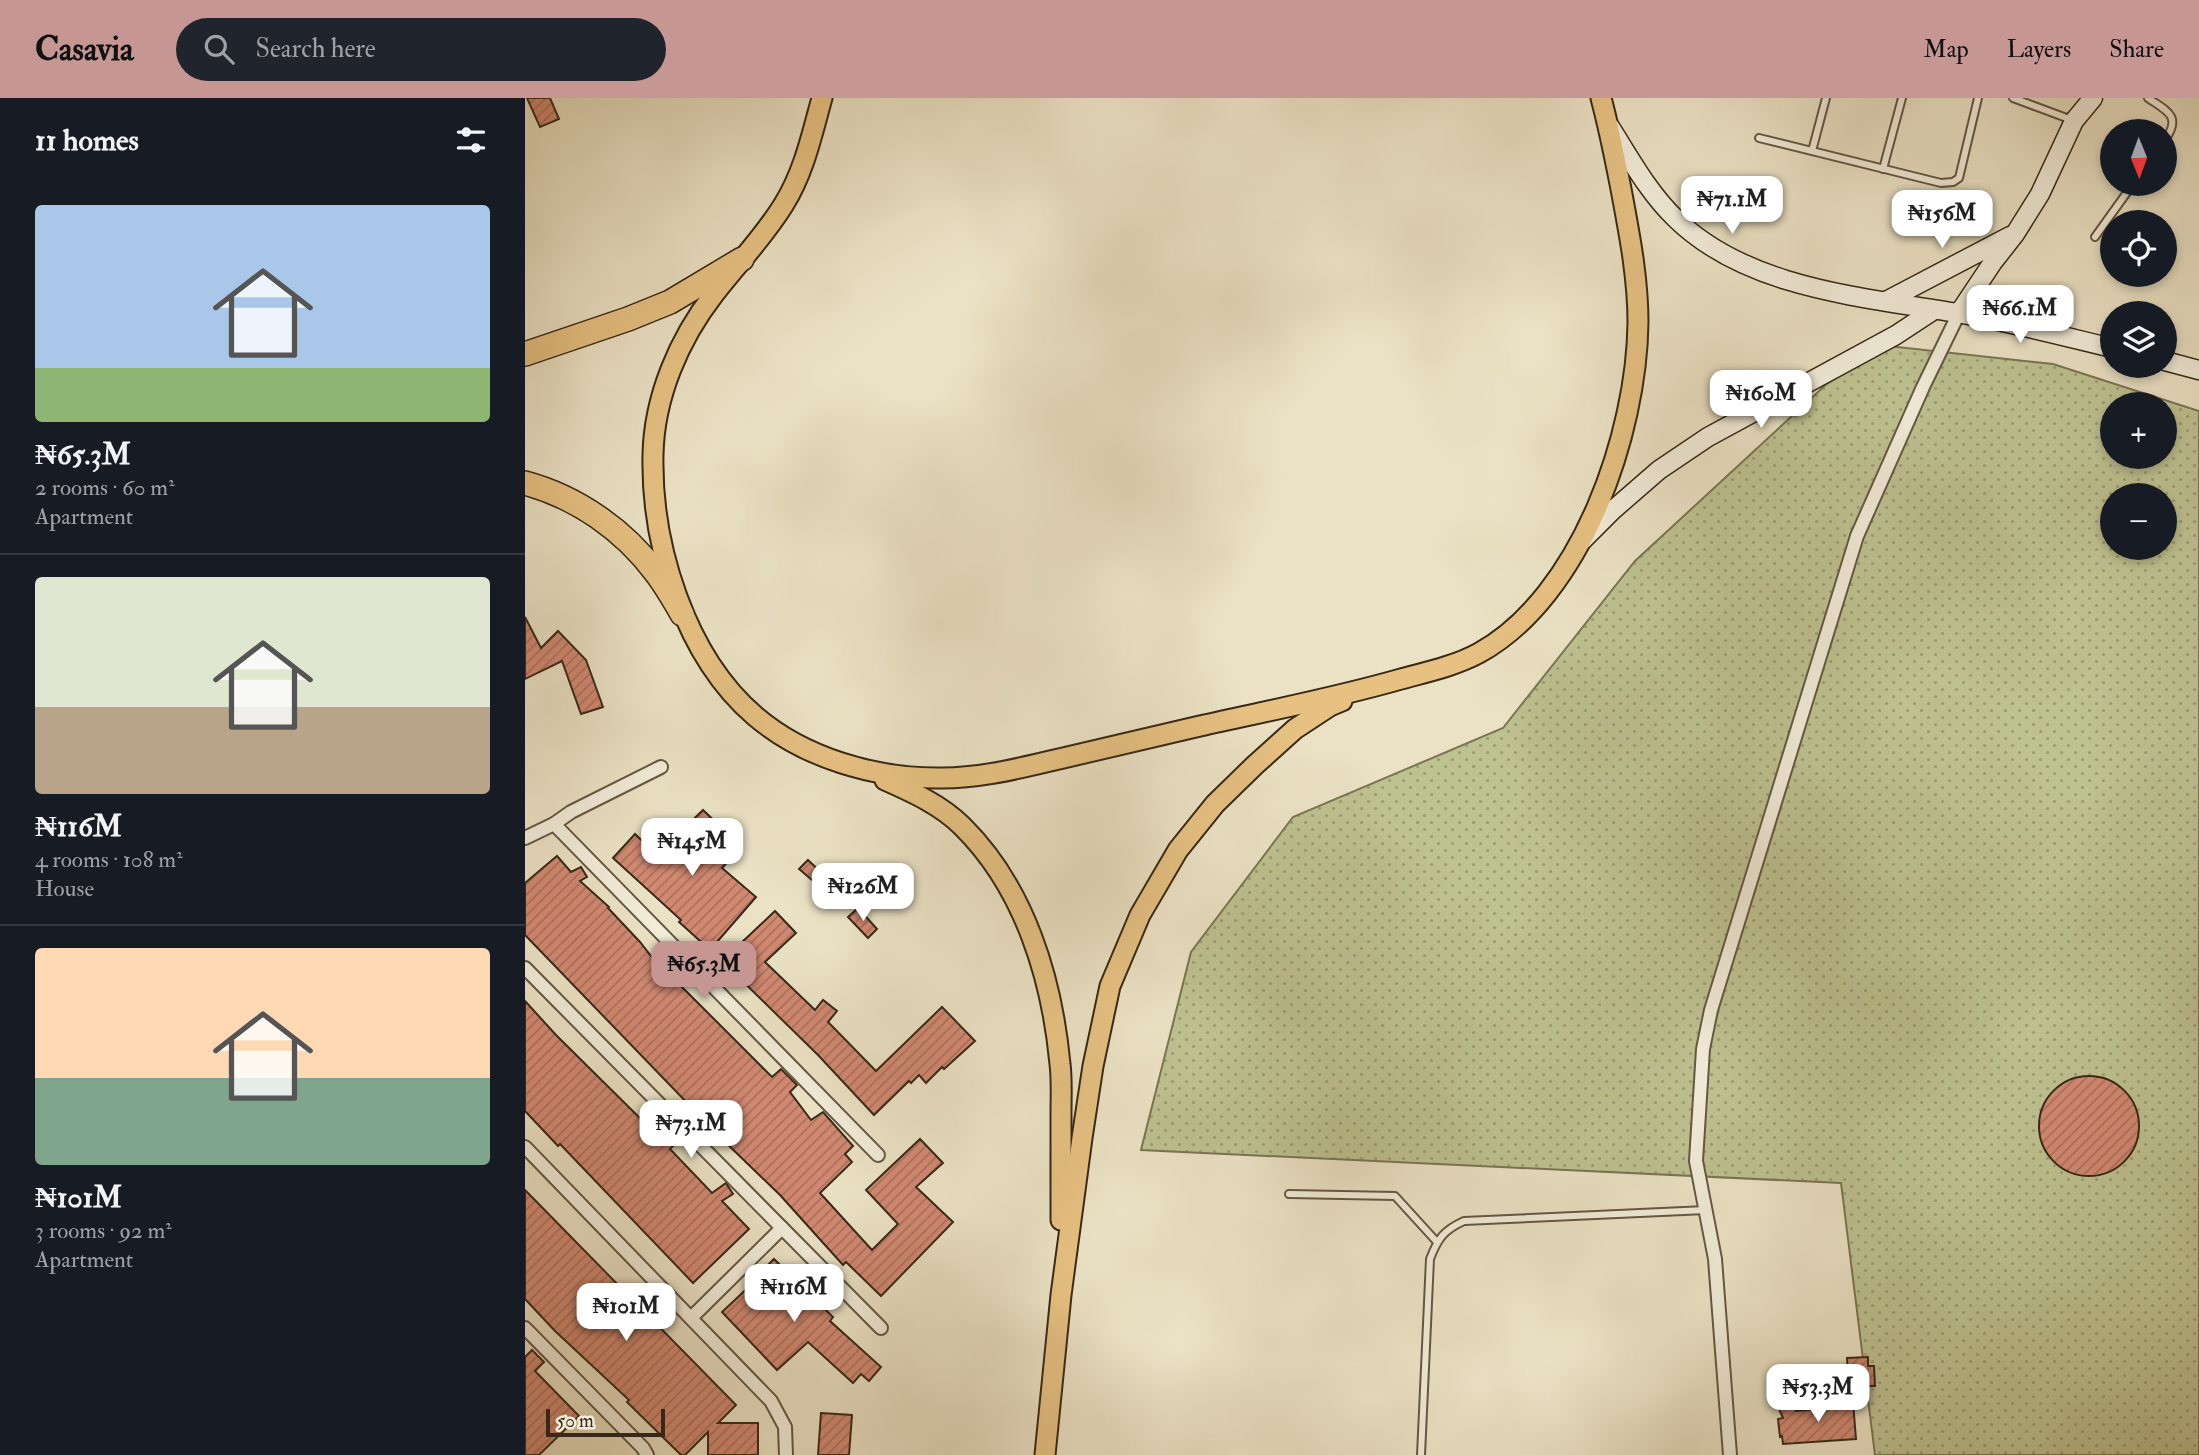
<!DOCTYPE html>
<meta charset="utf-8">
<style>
:root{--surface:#171b24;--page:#20242c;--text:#f1f3f6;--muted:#9ea1a6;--line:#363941;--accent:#c59692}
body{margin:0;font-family:"IM FELL Double Pica",serif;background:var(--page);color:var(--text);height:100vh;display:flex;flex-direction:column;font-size:26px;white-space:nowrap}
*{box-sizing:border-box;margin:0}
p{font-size:23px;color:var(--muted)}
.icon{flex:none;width:38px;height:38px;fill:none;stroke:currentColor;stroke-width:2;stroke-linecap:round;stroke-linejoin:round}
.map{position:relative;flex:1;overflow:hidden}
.panel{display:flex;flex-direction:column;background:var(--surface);width:525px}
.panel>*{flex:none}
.needle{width:46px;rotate:179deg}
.controls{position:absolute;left:1575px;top:21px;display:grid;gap:14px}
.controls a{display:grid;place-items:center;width:77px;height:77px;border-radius:50%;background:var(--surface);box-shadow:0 4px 10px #0003;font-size:35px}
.scale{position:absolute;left:21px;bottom:18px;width:119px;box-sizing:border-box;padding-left:7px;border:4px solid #372916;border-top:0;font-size:19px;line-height:24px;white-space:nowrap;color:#372916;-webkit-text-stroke:5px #f2ecd9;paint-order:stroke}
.price{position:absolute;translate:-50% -60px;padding:0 16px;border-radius:14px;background:#fff;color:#222;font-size:23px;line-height:46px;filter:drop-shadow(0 2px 4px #0008)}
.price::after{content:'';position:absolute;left:50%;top:42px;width:21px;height:16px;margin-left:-10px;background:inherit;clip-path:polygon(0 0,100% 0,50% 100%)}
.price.current{background:var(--accent);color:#111}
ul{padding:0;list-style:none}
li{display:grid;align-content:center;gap:14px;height:371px;padding:0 35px}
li+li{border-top:2px solid var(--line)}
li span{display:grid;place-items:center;height:217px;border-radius:7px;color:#555}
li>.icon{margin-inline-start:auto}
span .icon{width:126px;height:126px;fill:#fffc;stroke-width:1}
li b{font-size:30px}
h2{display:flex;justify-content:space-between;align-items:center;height:84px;padding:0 35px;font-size:30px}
header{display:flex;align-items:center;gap:42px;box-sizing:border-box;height:98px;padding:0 35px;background:var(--accent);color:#111}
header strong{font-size:33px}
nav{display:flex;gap:38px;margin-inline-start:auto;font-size:24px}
.search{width:490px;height:63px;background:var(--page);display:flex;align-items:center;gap:18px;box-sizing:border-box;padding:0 24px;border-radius:38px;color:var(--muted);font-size:26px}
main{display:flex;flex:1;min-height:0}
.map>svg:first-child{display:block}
</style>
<header>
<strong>Casavia</strong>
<div class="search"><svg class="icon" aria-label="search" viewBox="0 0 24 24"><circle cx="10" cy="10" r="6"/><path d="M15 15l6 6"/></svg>Search here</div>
<nav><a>Map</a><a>Layers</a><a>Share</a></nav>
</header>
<main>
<section class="panel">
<h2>11 homes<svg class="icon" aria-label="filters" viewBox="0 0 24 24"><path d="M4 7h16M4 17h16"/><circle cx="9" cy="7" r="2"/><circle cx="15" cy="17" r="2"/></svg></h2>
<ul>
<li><span style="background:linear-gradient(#a9c7e8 75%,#8fb573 0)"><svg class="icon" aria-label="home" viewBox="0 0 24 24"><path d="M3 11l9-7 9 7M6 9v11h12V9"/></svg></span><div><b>₦65.3M</b><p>2 rooms · 60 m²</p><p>Apartment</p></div></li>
<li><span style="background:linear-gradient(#dfe7d0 60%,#b9a48a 0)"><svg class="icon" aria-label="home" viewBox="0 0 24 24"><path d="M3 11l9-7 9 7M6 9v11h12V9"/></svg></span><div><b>₦116M</b><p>4 rooms · 108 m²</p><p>House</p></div></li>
<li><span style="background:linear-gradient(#ffd9b3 60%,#7fa58c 0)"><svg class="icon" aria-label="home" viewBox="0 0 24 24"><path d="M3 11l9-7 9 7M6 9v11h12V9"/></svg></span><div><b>₦101M</b><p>3 rooms · 92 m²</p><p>Apartment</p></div></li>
</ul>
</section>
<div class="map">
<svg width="1674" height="1357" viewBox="0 0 1674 1357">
<defs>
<pattern id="grass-dots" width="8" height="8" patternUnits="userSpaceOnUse" patternTransform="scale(1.75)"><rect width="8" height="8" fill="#bec190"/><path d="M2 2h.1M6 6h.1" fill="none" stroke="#9b9d75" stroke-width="1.8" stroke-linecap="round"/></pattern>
<pattern id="building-hatch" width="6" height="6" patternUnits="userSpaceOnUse" patternTransform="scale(1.75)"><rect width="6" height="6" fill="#d28972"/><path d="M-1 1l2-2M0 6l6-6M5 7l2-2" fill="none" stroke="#ab705d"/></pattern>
</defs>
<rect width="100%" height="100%" fill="#ebe2c5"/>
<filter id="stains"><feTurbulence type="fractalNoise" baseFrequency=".00286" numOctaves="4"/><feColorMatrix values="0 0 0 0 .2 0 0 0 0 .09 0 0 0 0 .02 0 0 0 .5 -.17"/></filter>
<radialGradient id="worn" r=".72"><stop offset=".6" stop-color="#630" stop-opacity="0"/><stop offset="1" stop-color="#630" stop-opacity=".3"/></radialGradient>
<path fill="url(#grass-dots)" stroke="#7a7553" stroke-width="2" fill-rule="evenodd" d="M1345 246 1528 266 1674 313V1357H1350L1316 1085 616 1052 666 854 768 719 978 630 1110 463ZM1587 306H1640V359H1587ZM1587 397H1640V450H1587Z"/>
<g fill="url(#building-hatch)" stroke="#372916" stroke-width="2">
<path d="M2 0H25L34 21 15 29Z"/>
<path d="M0 519 16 550 33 533 61 562 78 609 56 616 37 563 0 581Z"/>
<path d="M178 712 196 729 192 733 213 752 197 770 231 799 185 852 154 824 156 822 88 760 110 736 132 757Z"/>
<path d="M32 758 46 774 56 769 62 779 55 783 84 809 83 810 115 844 126 858 247 979 256 971 272 987 265 994 286 1022 298 1014 328 1048 320 1056 327 1064 295 1095 347 1152 373 1126 341 1092 395 1041 418 1065 391 1089 428 1124 356 1198 321 1164 318 1167 255 1097 197 1041 0 837V785Z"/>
<path d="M283 762 302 780 294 788 274 771Z"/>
<path d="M333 810 352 831 343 840 323 819Z"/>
<path d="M250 813 271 835 240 864 290 912 298 902 312 913 303 924 351 973 417 909 450 943 419 971 417 969 401 985 394 977 386 985 384 983 349 1017 293 957 197 863Z"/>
<path d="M0 903 31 937 133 1038 142 1029 155 1041 145 1051 187 1095 201 1085 208 1096 197 1103 224 1131 168 1185 35 1046 33 1048 0 1013Z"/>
<circle cx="1564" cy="1028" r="50"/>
<path d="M0 1092 211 1307 193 1325H233V1357H183V1334L160 1357H156L102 1304 104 1302 30 1233 0 1201Z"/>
<path d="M249 1161 308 1219 305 1223 356 1269 344 1283 336 1276 328 1285 283 1244 252 1272 197 1214 229 1184 227 1183Z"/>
<path d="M7 1252 19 1264 10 1273 54 1318 14 1357H0V1259Z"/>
<path d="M1343 1259V1268H1349L1350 1288H1343V1293L1324 1294 1322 1260Z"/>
<path d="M1328 1304 1331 1341 1258 1346 1257 1338 1255 1339 1253 1321 1258 1320 1254 1311 1270 1310 1271 1313 1306 1310 1305 1306Z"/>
<path d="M296 1315 327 1317 324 1357H293Z"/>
</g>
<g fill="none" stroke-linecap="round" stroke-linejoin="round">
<g stroke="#645742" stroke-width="10">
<g id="lane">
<path d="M1488 0 1547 22"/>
<path d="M1623 0C1642 13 1657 18 1640 42"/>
<path d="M1234 40 1416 85 1428 84 1434 80 1453 0"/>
<path d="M1287 53 1301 0"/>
<path d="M1358 71 1377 0"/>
<path d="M1570 139 1608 86"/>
<path d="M764 1096 870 1098 911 1143"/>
<path d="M896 1357 905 1161C913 1140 919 1132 939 1123L1181 1112"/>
</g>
</g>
<g stroke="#645742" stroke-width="16">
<g id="street">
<path d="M29 726 353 1057"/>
<path d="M0 740 29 726 46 714 136 669"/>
<path d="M0 870 356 1230"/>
<path d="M0 1049 246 1303 260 1329 261 1357"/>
<path d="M166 1220 257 1130"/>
<path d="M0 1230 118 1350 122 1357"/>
<path d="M1205 1357 1190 1161 1171 1063 1178 951 1186 912 1332 438 1398 289 1434 215"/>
</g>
</g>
<g stroke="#372916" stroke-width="21">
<g id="secondary">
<path d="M1085 29C1105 60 1123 94 1150 120 1223 192 1341 199 1437 216 1488 225 1537 238 1587 250"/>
<path d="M1361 203 1485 138"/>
<path d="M1434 215 1468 164 1490 136 1515 96 1549 23 1568 0"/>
<path d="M1640 263 1674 272"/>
<path d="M1058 442 1088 412 1134 372 1183 339 1371 237 1409 212"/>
</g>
</g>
<g stroke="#372916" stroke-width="23">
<g id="primary">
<path d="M297 0C287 36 279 74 259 106 239 139 212 166 189 196 154 241 129 299 128 357 126 447 160 558 230 618 279 660 349 680 412 680 454 681 495 670 534 661 581 650 628 639 675 628 742 613 810 600 876 581 902 574 930 568 954 555 1057 498 1112 335 1113 224 1113 179 1104 134 1096 91 1090 60 1084 30 1076 0"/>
<path d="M360 682C387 694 416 707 437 728 500 790 527 881 535 966 537 982 536 999 536 1015 536 1050 536 1086 536 1122"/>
<path d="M520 1357 536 1197 557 1040 568 968 585 888 615 817 653 752 690 706 730 667 770 631 805 608 817 603"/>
</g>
</g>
<g stroke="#372916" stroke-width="26">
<g id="highway">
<path d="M0 256 103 221 145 204 217 161"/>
<path d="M0 385C52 399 99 432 131 475 141 488 149 502 157 516"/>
</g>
</g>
<use href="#lane" stroke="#f2ecd9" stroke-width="6"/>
<use href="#street" stroke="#f2ecd9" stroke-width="12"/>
<use href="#secondary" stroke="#f2ecd9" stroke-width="18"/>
<use href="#primary" stroke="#e6c182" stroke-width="19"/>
<use href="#highway" stroke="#e6c182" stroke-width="23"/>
</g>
<rect width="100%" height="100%" filter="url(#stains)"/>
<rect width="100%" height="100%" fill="url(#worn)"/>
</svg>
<div class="controls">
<a><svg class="needle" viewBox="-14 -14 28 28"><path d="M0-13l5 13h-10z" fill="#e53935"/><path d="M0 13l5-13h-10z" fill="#9ea1a6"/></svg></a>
<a><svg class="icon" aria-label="locate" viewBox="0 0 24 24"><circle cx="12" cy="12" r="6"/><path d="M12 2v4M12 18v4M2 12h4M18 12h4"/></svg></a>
<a><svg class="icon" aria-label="layers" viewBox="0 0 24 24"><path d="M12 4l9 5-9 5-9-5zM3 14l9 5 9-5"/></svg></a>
<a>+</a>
<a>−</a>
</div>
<div class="scale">50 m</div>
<b class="price" style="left:1207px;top:138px">₦71.1M</b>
<b class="price" style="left:1417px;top:152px">₦156M</b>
<b class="price" style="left:1495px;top:247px">₦66.1M</b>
<b class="price" style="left:1236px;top:332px">₦160M</b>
<b class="price" style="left:167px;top:780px">₦145M</b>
<b class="price" style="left:338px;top:825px">₦126M</b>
<b class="price current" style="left:179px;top:903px">₦65.3M</b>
<b class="price" style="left:166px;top:1062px">₦73.1M</b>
<b class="price" style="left:269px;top:1226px">₦116M</b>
<b class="price" style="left:101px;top:1245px">₦101M</b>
<b class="price" style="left:1293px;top:1326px">₦53.3M</b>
</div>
</main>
